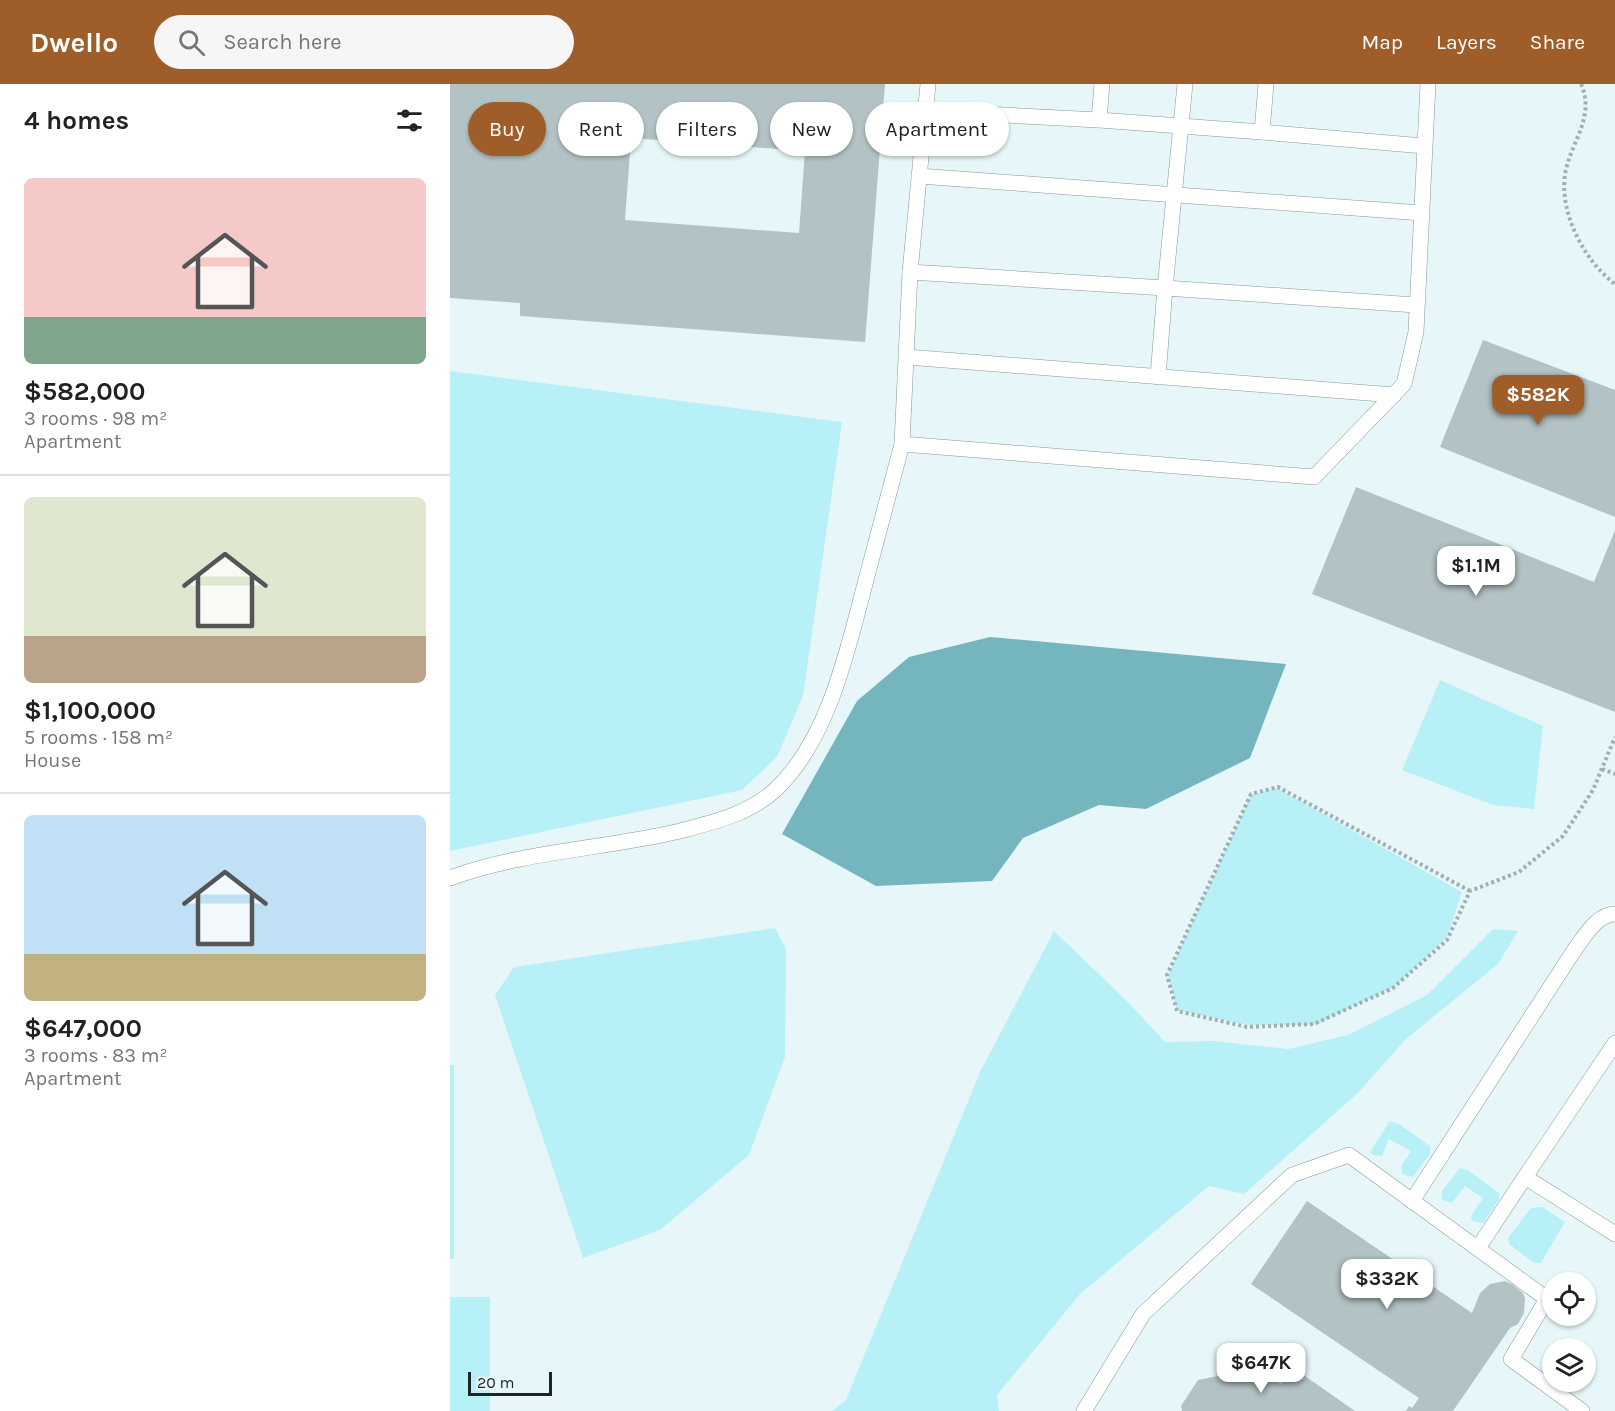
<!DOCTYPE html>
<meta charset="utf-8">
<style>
:root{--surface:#fff;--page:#f6f6f6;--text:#222;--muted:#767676;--line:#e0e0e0;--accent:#9f5d2a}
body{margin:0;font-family:Karla,sans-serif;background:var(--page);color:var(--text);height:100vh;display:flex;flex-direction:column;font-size:22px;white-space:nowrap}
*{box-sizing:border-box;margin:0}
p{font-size:20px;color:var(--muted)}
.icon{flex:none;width:33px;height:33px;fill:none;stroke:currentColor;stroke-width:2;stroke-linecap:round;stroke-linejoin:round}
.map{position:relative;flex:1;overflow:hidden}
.panel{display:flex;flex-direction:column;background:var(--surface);width:450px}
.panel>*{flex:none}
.top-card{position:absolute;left:18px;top:18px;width:570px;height:54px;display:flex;gap:12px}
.fabs{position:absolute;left:1092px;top:1188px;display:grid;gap:12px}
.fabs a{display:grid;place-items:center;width:54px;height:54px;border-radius:50%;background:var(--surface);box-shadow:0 2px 4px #0004;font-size:30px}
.scale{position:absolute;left:18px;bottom:15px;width:84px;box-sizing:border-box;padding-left:6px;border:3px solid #1f2525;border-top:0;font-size:16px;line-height:21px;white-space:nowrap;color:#1f2525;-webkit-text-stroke:4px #e7f7f9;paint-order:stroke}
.price{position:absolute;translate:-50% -51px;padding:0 14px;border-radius:12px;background:#fff;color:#222;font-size:20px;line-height:39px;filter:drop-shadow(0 2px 3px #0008)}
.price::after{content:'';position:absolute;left:50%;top:36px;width:18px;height:14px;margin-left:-9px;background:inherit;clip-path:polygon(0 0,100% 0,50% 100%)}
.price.current{background:var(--accent);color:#fff}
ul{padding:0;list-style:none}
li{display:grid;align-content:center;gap:12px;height:318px;padding:0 24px}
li+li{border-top:2px solid var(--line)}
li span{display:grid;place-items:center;height:186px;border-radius:9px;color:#555}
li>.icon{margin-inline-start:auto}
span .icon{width:108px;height:108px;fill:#fffc;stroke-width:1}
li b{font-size:26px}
h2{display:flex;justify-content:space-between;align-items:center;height:72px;padding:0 24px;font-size:26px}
.tag{padding:0 21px;border-radius:27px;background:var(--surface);box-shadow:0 2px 4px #0004;font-size:21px;line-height:54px}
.tag.current{background:var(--accent);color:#fff}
header{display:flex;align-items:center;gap:36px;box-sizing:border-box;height:84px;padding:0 30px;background:var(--accent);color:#fff}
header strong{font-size:28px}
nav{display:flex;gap:33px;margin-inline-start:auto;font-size:21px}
.search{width:420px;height:54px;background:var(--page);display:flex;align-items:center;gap:15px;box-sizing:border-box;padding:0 21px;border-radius:33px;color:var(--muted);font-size:22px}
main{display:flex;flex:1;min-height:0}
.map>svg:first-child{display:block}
</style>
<header>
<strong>Dwello</strong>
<div class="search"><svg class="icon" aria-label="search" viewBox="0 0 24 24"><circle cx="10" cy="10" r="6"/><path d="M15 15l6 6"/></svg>Search here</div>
<nav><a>Map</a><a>Layers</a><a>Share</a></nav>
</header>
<main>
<section class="panel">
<h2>4 homes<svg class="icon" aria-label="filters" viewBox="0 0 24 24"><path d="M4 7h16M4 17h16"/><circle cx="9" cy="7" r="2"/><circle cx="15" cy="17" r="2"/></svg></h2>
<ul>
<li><span style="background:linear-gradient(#f6c9c9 75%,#7fa58c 0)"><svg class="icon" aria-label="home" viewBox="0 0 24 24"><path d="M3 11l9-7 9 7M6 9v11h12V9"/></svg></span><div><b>$582,000</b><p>3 rooms · 98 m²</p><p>Apartment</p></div></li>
<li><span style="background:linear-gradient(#dfe7d0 75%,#b9a48a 0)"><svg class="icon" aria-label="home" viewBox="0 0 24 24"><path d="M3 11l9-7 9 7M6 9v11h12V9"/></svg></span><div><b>$1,100,000</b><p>5 rooms · 158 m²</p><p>House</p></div></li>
<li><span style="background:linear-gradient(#bfe0f5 75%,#c2b280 0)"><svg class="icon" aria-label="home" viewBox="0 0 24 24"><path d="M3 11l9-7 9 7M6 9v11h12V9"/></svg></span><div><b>$647,000</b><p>3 rooms · 83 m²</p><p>Apartment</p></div></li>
</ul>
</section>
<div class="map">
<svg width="1165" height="1327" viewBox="0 0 1165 1327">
<rect width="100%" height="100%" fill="#e7f7f9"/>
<g fill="#b8f0f7">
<path d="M0 287 392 338 353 612 327 673 292 706 0 767Z"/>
<path d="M990 596 1093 642 1084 725 1043 721 952 686Z"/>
<path d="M827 704 1012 808 997 853 944 903 865 941H798L727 926 718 891 801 711Z"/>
<path d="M325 844 336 865 335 973 299 1071 210 1146 133 1174 45 911 64 883Z"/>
<path d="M1043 845 1068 847 1048 880 956 955 908 1009 794 1110 759 1102 630 1210 547 1311 549 1327H382L396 1316 530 988 604 847 680 920 715 958 764 957 838 965 898 951 977 911Z"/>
<rect x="0" y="981" width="4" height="194"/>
<path d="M940 1037 949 1040 980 1062V1070L963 1093 952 1090V1081L961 1067 939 1055 932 1072 923 1071 920 1068Z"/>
<path d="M1010 1084 1018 1086 1049 1109V1116L1033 1139 1022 1137 1021 1132 1033 1114 1015 1102 1002 1119 992 1116V1107Z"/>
<path d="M1086 1123H1092L1115 1138 1091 1179H1084L1059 1160 1058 1154 1080 1125Z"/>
<rect x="0" y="1213" width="40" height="114"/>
</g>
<path fill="#75b6be" d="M540 553 836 580 800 674 696 725 649 721 573 754 542 797 426 802 332 750 407 617 459 573Z"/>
<g fill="#b3c2c4" fill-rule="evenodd">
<path d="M0 0H435L415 258 70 232V219L0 214ZM181 54 355 67 349 149 175 136Z"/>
<path d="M1033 256 1165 306V433L990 363Z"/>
<path d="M906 403 1144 498 1165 446V628L862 510Z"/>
<path d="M857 1117 1022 1229 1030 1209 1040 1200 1055 1197 1062 1200 1073 1209 1075 1214 1074 1229 1068 1240 1060 1244 1003 1327H956L959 1322 962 1324 969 1314 801 1200Z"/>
<path d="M842 1283 905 1327H732L731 1322 748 1296 807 1284 831 1300Z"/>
</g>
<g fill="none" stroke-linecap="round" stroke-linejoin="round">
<g stroke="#889799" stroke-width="16">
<g id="service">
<path d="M478 0 460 188 715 204 735 0"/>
<path d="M652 0 649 36 812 48 816 0"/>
<path d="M475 27 649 36"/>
<path d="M812 48 974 62"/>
<path d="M469 92 972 129"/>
<path d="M460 188 452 360 864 393 954 300 966 248 978 0"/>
<path d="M457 273 944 311"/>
<path d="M708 293 715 204 966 221"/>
<path d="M0 794C74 767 154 765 230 747 264 738 299 730 325 706 379 656 398 564 416 496 428 451 440 406 452 360"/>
<path d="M1165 959 1075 1093 1165 1150"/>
<path d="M962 1117 1125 865C1135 852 1147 830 1165 830"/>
<path d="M1028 1164 1075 1093"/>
<path d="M634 1327 693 1230 842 1091 899 1071 1097 1215 1061 1275 1132 1327"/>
</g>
</g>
<g stroke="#a2afb0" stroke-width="4" stroke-dasharray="3 3" stroke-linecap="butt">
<path d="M1131 0C1145 31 1123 56 1116 85 1107 125 1133 176 1165 200"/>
<path d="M1152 685 1165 690"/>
<path d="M1020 807 828 703 801 710 717 891 727 927 797 943 864 940 943 904 997 856 1020 807 1069 788 1113 752 1143 706 1165 653"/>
</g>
<use href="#service" stroke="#fff" stroke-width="15"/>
</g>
</svg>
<div class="fabs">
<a><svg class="icon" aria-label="locate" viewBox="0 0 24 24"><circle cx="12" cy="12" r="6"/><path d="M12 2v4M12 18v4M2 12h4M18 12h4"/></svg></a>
<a><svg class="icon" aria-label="layers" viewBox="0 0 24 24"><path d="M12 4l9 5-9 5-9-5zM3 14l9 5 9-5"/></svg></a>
</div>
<div class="scale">20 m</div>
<b class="price current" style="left:1088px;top:342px">$582K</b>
<b class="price" style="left:1026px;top:513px">$1.1M</b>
<b class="price" style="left:937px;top:1226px">$332K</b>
<b class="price" style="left:811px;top:1310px">$647K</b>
<div class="top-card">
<a class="tag current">Buy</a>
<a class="tag">Rent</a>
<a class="tag">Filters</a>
<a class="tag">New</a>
<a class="tag">Apartment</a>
</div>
</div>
</main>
